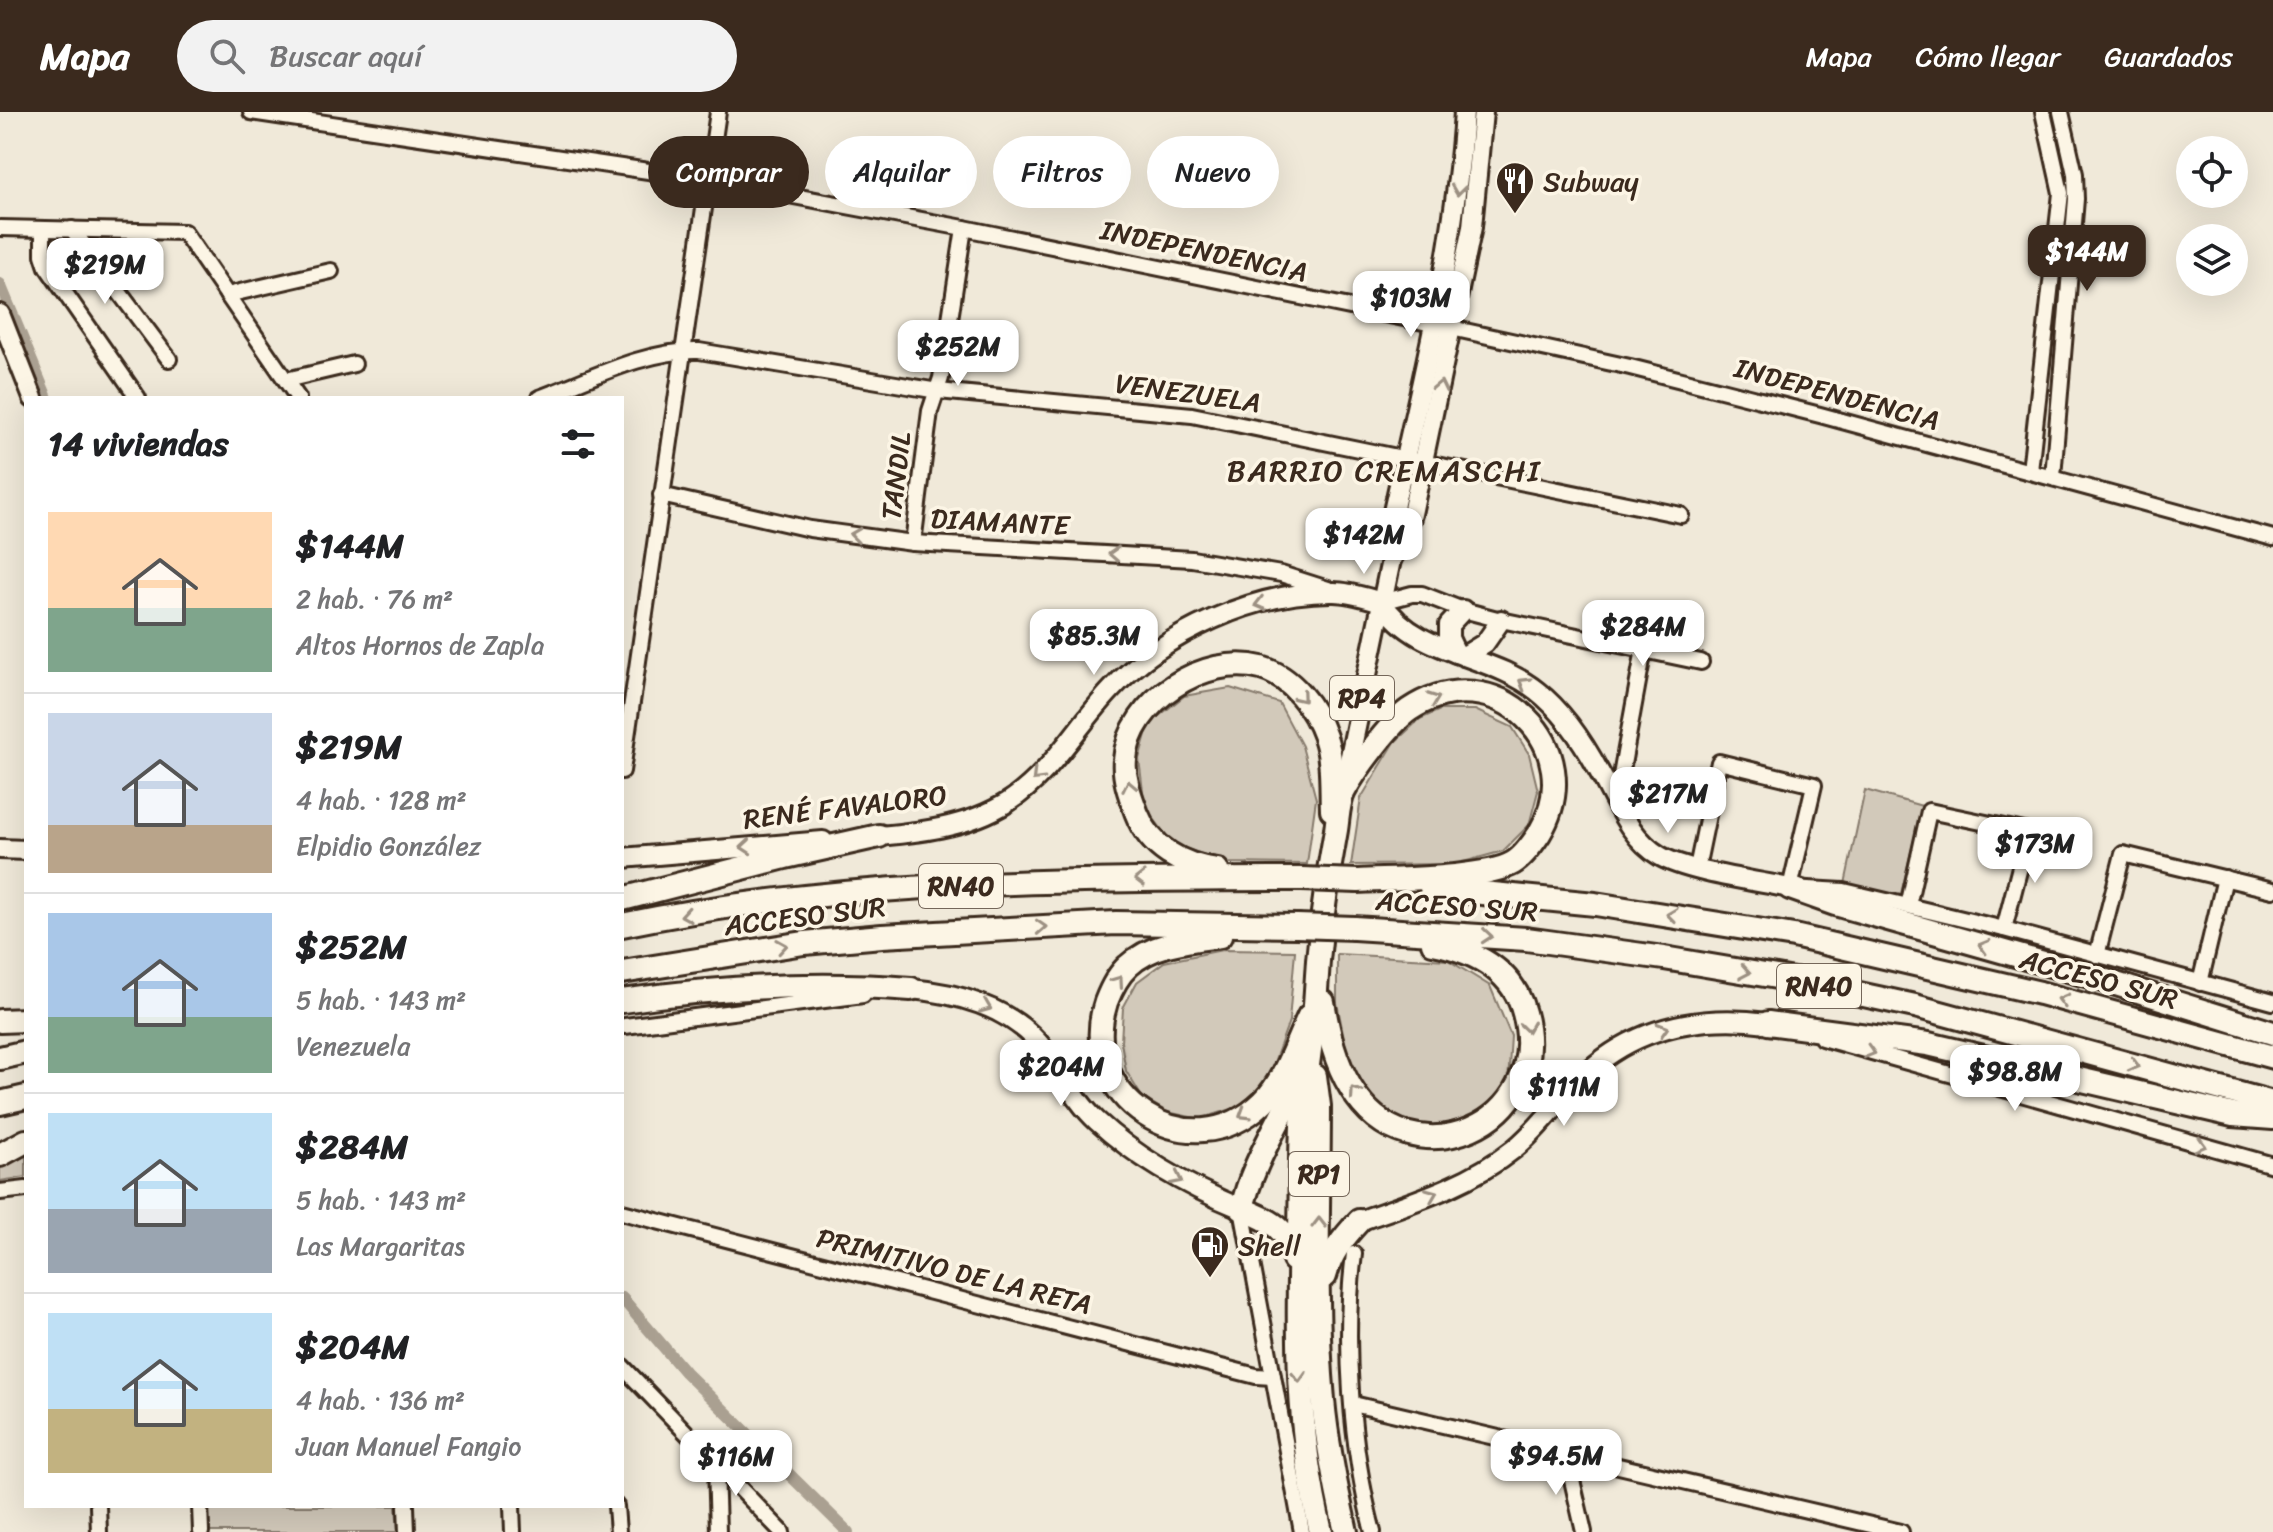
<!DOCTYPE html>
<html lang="es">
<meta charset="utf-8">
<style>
:root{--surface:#fff;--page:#f2f2f2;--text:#202124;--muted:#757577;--line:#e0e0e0;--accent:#3b2a1e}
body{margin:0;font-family:Sriracha,sans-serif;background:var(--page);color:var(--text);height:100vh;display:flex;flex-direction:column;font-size:30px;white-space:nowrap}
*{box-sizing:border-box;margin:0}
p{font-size:26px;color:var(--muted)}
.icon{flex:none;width:44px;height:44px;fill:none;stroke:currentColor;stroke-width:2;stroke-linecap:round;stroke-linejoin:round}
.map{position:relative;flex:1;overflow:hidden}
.panel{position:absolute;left:24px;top:284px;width:600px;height:1112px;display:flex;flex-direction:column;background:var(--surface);border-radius:0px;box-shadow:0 8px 32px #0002}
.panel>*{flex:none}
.banner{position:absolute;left:648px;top:24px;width:760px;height:72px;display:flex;gap:16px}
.buttons{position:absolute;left:2176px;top:24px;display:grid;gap:16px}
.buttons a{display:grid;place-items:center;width:72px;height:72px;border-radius:50%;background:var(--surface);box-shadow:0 8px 32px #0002;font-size:40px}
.price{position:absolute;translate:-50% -68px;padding:0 18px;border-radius:16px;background:#fff;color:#222;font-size:26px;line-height:52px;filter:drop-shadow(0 2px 4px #0008)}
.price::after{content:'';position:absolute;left:50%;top:48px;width:24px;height:18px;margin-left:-12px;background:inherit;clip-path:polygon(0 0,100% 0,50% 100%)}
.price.selected{background:var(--accent);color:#fff}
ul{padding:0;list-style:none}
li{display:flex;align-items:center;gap:24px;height:200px;padding:0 24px}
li+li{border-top:2px solid var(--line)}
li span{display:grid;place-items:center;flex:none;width:224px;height:160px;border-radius:0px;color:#555}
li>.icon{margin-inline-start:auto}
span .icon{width:96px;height:96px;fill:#fffc;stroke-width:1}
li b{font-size:34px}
h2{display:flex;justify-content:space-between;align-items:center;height:96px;padding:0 24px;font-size:34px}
.chip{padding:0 28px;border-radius:36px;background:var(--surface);box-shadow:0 8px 32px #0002;font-size:28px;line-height:72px}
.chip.selected{background:var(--accent);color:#fff}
header{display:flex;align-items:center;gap:48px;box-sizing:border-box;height:112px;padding:0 40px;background:var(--accent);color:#fff}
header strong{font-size:38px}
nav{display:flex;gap:44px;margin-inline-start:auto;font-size:28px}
.search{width:560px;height:72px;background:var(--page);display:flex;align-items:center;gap:20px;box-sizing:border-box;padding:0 28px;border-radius:44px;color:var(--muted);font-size:30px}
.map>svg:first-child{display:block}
</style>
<header>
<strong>Mapa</strong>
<div class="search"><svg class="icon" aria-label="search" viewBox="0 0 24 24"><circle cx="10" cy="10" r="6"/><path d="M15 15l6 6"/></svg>Buscar aquí</div>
<nav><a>Mapa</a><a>Cómo llegar</a><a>Guardados</a></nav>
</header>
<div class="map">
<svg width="2273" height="1420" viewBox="0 0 2273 1420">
<rect width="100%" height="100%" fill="#f0e9d9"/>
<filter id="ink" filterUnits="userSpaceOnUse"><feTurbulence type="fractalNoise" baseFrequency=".0125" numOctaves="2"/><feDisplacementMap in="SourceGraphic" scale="16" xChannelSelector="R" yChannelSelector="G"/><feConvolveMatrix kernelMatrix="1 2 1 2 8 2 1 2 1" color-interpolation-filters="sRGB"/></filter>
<g filter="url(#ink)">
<g fill="#d2c9ba" stroke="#867a6c" stroke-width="2">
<path d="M1230 576 1279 591 1302 634 1316 687 1307 752 1228 751 1173 732 1145 695 1139 647 1149 612 1184 584Z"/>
<path d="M1440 598H1475L1512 615 1529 642 1538 679 1529 713 1503 739 1456 752 1351 753 1361 686 1395 630 1420 607Z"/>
<path d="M1865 678 1922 694 1900 786 1845 772Z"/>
<path d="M1222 838 1295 839 1289 909 1265 975 1235 996 1200 1007 1167 1000 1142 985 1126 959 1121 930 1123 896 1137 870 1164 850Z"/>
<path d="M1337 842 1448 848 1490 874 1511 924 1508 971 1482 1003 1455 1015 1404 1011 1376 992 1349 951 1337 891Z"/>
<path d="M26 1042V1065L0 1069V1055Z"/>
<path d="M209 1394H396L398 1420H210Z"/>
</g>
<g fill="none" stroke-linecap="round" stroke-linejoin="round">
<g stroke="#aaa091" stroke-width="12">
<path d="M0 172 47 286"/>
<path d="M622 1186 685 1260 848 1420"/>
</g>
<g stroke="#3b2a1e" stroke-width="20">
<g id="minor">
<path d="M251 0 709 68 964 116 1433 212 1630 255 1820 303 2273 426"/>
<path d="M0 116 184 120 298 286"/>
<path d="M43 117V143L47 155 138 286"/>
<path d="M72 117 169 247"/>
<path d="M227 183 331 159"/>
<path d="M286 268 354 252"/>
<path d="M539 286C588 268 647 237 699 239L938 279 1192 303 1681 403"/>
<path d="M2030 359 2061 81 2043 0"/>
<path d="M2053 365 2076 87 2075 62 2061 0"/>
<path d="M661 383 810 417 913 431 1192 447 1281 462 1331 478"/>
<path d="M913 431 930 299 941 266 964 116"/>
<path d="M1382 490 1412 482H1422L1463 498 1501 508 1701 550"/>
<path d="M622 659 718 0"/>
<path d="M1616 691 1644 537"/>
<path d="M1697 756 1719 650 1814 673 1790 776 1844 779 1908 794 2004 817 2273 890"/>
<path d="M1908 794 1929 699 2029 720 2004 817"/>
<path d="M2097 843 2123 742 2273 778"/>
<path d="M2200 871 2225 766"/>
<path d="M625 914 863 883"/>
<path d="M1822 926 2273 1053"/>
<path d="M0 1080 26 1077"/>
<path d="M1242 1097 1302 1420"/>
<path d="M622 1100 1256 1264 1273 1265"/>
<path d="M1354 1142C1343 1228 1351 1337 1373 1420"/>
<path d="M622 1254 782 1420"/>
<path d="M1353 1292 1901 1420"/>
<path d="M1566 1342 1584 1420"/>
<path d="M716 1352 718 1420"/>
<path d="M98 1394 99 1420"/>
<path d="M200 1394 201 1420"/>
<path d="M406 1394 407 1420"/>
<path d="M512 1394 513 1420"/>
<path d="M616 1394 618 1420"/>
</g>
</g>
<g stroke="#3b2a1e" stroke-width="24">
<g id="major">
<path d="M0 202 33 286"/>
<path d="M1391 448 1405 424 1412 402 1472 115 1483 0"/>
<path d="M1456 541 1449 526V513L1463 498"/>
<path d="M1464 544 1485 531 1501 508"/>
<path d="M1344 673 1391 448 1389 418C1419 280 1455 142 1464 0"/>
<path d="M868 725C916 721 967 716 1008 690 1051 662 1077 614 1111 578 1163 521 1256 479 1334 480 1349 480 1367 486 1382 490 1416 544 1490 541 1537 579 1564 600 1584 631 1600 661 1616 689 1630 727 1660 744 1688 760 1756 769 1790 776"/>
<path d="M0 737 26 738"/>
<path d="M622 746 823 729"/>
<path d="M911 877C956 881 1007 895 1038 930 1059 954 1073 987 1097 1009 1139 1048 1189 1075 1242 1097"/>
<path d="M1359 1109C1413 1090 1469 1073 1514 1037 1539 1017 1559 988 1581 966 1633 915 1699 902 1768 911"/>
</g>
</g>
<g stroke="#3b2a1e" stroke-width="28">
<g id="highway">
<path d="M1217 758C1182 754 1150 736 1137 702 1131 686 1123 666 1125 648 1129 589 1205 541 1261 556 1292 565 1315 596 1325 625 1333 648 1331 675 1332 698"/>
<path d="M1431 776 1595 792 1794 824 2040 881 2273 945"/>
<path d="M1790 776 1835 792 2100 867 2273 921"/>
<path d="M622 787 785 745 879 724"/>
<path d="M622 813C845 767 1075 768 1302 767"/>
<path d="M1354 816 1526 827 1664 846 1794 868 1915 894 2273 991"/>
<path d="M1220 824C1190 828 1152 831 1128 854 1118 863 1111 877 1106 890 1075 985 1189 1062 1263 990 1285 968 1296 931 1309 904"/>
<path d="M622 860 804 831 882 824 1116 811 1297 814"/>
<path d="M622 889C718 875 815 870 911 877"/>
<path d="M1323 890C1328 920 1335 950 1351 976 1410 1075 1554 1011 1524 901 1513 858 1474 839 1433 831"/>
<path d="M0 909 26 908"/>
<path d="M1768 911 1928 932 2233 1003 2273 1006"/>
<path d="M0 946 26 940"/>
<path d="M1315 964 1319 994C1319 1091 1314 1190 1323 1288 1327 1332 1336 1376 1346 1420"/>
<path d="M0 991 26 985"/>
<path d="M0 1043 26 1029"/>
<path d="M1294 1148C1291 1117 1268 1107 1242 1097 1252 1050 1281 1010 1299 966"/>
<path d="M1325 1164C1331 1141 1343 1126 1359 1109"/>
<path d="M1321 1420C1297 1320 1297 1223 1300 1121 1301 1080 1300 1038 1303 997 1306 962 1312 928 1315 893 1318 834 1325 775 1336 718 1338 706 1338 690 1344 679 1355 658 1389 612 1409 598 1494 540 1592 635 1539 722 1533 731 1523 745 1513 751 1486 767 1393 767 1358 769"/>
</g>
</g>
<use href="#minor" stroke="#fcf5e5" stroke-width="14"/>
<use href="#major" stroke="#fcf5e5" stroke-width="18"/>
<use href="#highway" stroke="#fcf5e5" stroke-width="22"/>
<g stroke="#3b2a1e" stroke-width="28" stroke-linecap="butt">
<g id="highway-bridge">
<path d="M1302 767 1358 769"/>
<path d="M1297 814 1354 816"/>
</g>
</g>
<use href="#highway-bridge" stroke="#fcf5e5" stroke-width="22"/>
</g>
<defs><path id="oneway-chevron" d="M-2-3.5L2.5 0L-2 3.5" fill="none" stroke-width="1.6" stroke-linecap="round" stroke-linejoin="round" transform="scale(2)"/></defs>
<g stroke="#9c9082">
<use href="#oneway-chevron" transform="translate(1458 78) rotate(97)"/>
<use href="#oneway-chevron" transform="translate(1440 274) rotate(-78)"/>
<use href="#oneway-chevron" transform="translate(855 423) rotate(-173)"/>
<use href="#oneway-chevron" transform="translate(1114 442) rotate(-177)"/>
<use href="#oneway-chevron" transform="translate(1260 492) rotate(166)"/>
<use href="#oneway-chevron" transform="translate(1524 571) rotate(-149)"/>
<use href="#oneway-chevron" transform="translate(1301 585) rotate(50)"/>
<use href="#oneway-chevron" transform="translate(1434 587) rotate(-21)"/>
<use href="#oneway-chevron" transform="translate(1037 664) rotate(135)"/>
<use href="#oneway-chevron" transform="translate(1129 674) rotate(-102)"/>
<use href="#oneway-chevron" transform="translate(746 735) rotate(175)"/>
<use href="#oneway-chevron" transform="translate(1140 767) rotate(180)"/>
<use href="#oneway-chevron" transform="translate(686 803) rotate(171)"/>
<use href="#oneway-chevron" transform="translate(1672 803) rotate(-172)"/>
<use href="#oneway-chevron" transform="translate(1041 815) rotate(-3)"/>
<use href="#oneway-chevron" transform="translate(1487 824) rotate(5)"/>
<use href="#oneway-chevron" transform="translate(782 834) rotate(-9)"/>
<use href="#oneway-chevron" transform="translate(1984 834) rotate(-164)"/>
<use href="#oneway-chevron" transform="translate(1745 860) rotate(10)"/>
<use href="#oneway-chevron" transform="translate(1118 869) rotate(-55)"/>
<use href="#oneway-chevron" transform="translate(2063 888) rotate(-165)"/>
<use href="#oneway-chevron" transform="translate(986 895) rotate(22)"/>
<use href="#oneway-chevron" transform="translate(1527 915) rotate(82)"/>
<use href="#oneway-chevron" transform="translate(1663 917) rotate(-17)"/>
<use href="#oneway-chevron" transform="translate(1870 940) rotate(16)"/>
<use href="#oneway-chevron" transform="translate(2134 953) rotate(15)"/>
<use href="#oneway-chevron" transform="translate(1355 980) rotate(-125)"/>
<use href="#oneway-chevron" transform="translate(1244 1002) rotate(148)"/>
<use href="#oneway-chevron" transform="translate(2201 1033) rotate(16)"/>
<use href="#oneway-chevron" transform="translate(1177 1067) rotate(26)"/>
<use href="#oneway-chevron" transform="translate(1432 1082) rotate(-22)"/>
<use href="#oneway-chevron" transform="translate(1319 1111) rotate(-90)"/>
<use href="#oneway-chevron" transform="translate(1299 1265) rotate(88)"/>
</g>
</g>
<defs>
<g id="restaurant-pin" transform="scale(2)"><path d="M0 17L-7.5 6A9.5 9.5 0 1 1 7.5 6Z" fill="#3b2a1e" stroke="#fcf5e5"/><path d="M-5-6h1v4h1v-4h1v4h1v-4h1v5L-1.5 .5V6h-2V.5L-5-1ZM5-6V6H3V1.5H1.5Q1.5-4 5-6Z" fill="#fff"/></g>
<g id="fuel-pin" transform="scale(2)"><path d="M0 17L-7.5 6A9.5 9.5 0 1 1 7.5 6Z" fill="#3b2a1e" stroke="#fcf5e5"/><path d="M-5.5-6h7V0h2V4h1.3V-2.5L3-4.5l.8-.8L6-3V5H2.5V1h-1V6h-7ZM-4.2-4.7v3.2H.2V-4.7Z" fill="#fff"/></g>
</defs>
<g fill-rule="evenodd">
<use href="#restaurant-pin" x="1515" y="69"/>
<use href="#fuel-pin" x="1210" y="1133"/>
</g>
<g text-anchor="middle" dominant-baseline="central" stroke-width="7" stroke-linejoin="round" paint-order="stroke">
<g fill="#fcf5e5" stroke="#75675a" stroke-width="2">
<rect x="1330" y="564" width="64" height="44" rx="6"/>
<rect x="919" y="752" width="84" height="44" rx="6"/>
<rect x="1777" y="852" width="84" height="44" rx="6"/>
<rect x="1289" y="1040" width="60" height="44" rx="6"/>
</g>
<g font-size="26" font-weight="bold" fill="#3b2a1e">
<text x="1362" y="586">RP4</text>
<text x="961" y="774">RN40</text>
<text x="1819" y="874">RN40</text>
<text x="1319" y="1062">RP1</text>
</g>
<g font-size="28" fill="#3b2a1e" stroke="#fcf5e5" text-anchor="start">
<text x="1543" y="69">Subway</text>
<text x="1238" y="1133">Shell</text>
</g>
<g font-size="28" fill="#3b2a1e" stroke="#fcf5e5">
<text transform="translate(1204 139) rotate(12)">INDEPENDENCIA</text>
<text transform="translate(1188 281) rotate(8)">VENEZUELA</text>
<text transform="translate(1837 282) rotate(15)">INDEPENDENCIA</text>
<text transform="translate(896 364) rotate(-83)">TANDIL</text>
<text transform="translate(1000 410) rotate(3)">DIAMANTE</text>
<text transform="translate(845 695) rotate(-7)">RENÉ FAVALORO</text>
<text transform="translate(1457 794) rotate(4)">ACCESO SUR</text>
<text transform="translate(805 804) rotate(-7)">ACCESO SUR</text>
<text transform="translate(2099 867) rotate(15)">ACCESO SUR</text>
<text transform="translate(954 1159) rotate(14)">PRIMITIVO DE LA RETA</text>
</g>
<g font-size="30" letter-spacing="2" fill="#3b2a1e" stroke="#fcf5e5">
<text x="1384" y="359">BARRIO CREMASCHI</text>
</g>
</g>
</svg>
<div class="buttons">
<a><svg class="icon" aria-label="locate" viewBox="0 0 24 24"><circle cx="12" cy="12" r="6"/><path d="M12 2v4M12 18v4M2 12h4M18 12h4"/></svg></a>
<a><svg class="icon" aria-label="layers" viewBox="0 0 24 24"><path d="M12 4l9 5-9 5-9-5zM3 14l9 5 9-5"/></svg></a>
</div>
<b class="price selected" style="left:2087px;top:181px">$144M</b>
<b class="price" style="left:105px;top:194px">$219M</b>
<b class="price" style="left:1411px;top:227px">$103M</b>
<b class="price" style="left:958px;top:276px">$252M</b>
<b class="price" style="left:1364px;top:464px">$142M</b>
<b class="price" style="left:1643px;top:556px">$284M</b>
<b class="price" style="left:1094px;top:565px">$85.3M</b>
<b class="price" style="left:1668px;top:723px">$217M</b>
<b class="price" style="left:2035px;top:773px">$173M</b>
<b class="price" style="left:1061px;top:996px">$204M</b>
<b class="price" style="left:2015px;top:1001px">$98.8M</b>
<b class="price" style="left:1564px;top:1016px">$111M</b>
<b class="price" style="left:1556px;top:1385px">$94.5M</b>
<b class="price" style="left:736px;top:1386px">$116M</b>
<div class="banner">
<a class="chip selected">Comprar</a>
<a class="chip">Alquilar</a>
<a class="chip">Filtros</a>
<a class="chip">Nuevo</a>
</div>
<section class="panel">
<h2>14 viviendas<svg class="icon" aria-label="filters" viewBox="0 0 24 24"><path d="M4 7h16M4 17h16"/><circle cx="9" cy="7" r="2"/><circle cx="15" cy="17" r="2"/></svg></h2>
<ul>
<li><span style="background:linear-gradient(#ffd9b3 60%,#7fa58c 0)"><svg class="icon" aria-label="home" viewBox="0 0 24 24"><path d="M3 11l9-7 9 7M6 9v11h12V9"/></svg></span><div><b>$144M</b><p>2 hab. · 76 m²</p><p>Altos Hornos de Zapla</p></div></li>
<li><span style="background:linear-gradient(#c9d6e8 70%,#b9a48a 0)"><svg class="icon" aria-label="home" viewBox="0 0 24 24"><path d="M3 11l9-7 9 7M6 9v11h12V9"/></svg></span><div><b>$219M</b><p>4 hab. · 128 m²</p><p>Elpidio González</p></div></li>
<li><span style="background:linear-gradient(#a9c7e8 65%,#7fa58c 0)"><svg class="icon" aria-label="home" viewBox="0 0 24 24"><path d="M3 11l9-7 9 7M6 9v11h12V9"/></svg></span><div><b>$252M</b><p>5 hab. · 143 m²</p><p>Venezuela</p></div></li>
<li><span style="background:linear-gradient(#bfe0f5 60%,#9aa5b1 0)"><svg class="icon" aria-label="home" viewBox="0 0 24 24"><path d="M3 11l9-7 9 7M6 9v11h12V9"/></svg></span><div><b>$284M</b><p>5 hab. · 143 m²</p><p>Las Margaritas</p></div></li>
<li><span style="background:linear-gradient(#bfe0f5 60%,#c2b280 0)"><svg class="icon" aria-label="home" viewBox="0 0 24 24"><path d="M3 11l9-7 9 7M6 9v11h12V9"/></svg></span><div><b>$204M</b><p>4 hab. · 136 m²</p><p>Juan Manuel Fangio</p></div></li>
</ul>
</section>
</div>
